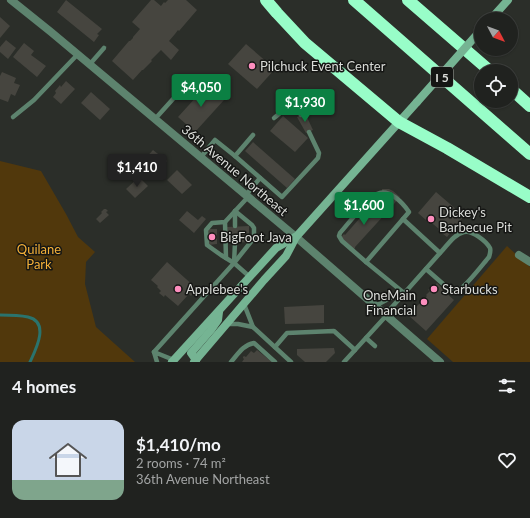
<!DOCTYPE html>
<meta charset="utf-8">
<style>
:root{--surface:#20221f;--page:#2d2f2c;--text:#f1f3f6;--muted:#a2a4a4;--line:#3d3f3d;--accent:#0b8043}
body{margin:0;font-family:Lato,sans-serif;background:var(--page);color:var(--text);height:100vh;display:flex;flex-direction:column;font-size:15px;white-space:nowrap}
*{box-sizing:border-box;margin:0}
p{font-size:13px;color:var(--muted)}
.icon{flex:none;width:22px;height:22px;fill:none;stroke:currentColor;stroke-width:2;stroke-linecap:round;stroke-linejoin:round}
.map{position:relative;height:362px;overflow:hidden}
.drawer{display:flex;flex-direction:column;background:var(--surface);flex:1}
.drawer>*{flex:none}
.needle{width:26px;rotate:131deg}
.tools{position:absolute;left:474px;top:12px;display:grid;gap:8px}
.tools a{display:grid;place-items:center;width:44px;height:44px;border-radius:50%;background:var(--surface);box-shadow:0 1px 3px #0004,0 0 0 1px var(--line);font-size:20px}
.price{position:absolute;translate:-50% -34px;padding:0 9px;border-radius:4px;background:var(--accent);color:#fff;font-size:13px;line-height:26px;filter:drop-shadow(0 1px 2px #0008)}
.price::after{content:'';position:absolute;left:50%;top:24px;width:12px;height:9px;margin-left:-6px;background:inherit;clip-path:polygon(0 0,100% 0,50% 100%)}
.price.selected{background:#222;color:#fff}
ul{padding:0;list-style:none}
li{display:flex;align-items:center;gap:12px;height:100px;padding:0 12px}
li span{display:grid;place-items:center;flex:none;width:112px;height:80px;border-radius:12px;color:#555}
li>.icon{margin-inline-start:auto}
span .icon{width:48px;height:48px;fill:#fffc;stroke-width:1}
li b{font-size:17px}
h2{display:flex;justify-content:space-between;align-items:center;height:48px;padding:0 12px;font-size:17px}
.map>svg:first-child{display:block}
</style>
<div class="map">
<svg width="530" height="362" viewBox="0 0 530 362">
<rect width="100%" height="100%" fill="#2b2e29"/>
<g fill="#51380c">
<path d="M0 161 41 171 66 214 78 237 95 252 86 262 85 284 96 327 135 362H0Z"/>
<path d="M507 246 530 267V362H453L427 339Z"/>
</g>
<g fill="none" stroke-linecap="round" stroke-linejoin="round">
<path stroke="#2a736d" stroke-width="3" d="M0 315C9 315 19 315 28 317 50 322 36 349 30 362"/>
</g>
<g fill="#46453f">
<path d="M66 0 102 29 97 34 99 35 94 42 57 12Z"/>
<path d="M151 0H154L161 6 164 2 165 3 168 0H186L197 10 179 31 178 30 175 34 169 41 179 50 171 60 161 50 151 60 152 61 143 70H142L133 80 112 61 129 41H130L133 38V37L140 29 132 22Z"/>
<path d="M0 17 10 26 0 38Z"/>
<path d="M6 40 16 48 8 59 0 52V47Z"/>
<path d="M24 43 34 51 31 55 46 66 37 77 13 57Z"/>
<path d="M246 44 275 69 257 89 228 64Z"/>
<path d="M2 72 16 78 14 83 20 85 15 96 11 94 8 102 0 99V76Z"/>
<path d="M66 81 75 89 61 104 53 97 56 93 55 91 60 85 61 87Z"/>
<path d="M207 85 224 100 195 132 178 117Z"/>
<path d="M91 92 110 109 100 120 81 103Z"/>
<path d="M305 113 313 130 306 133 297 117Z"/>
<path d="M283 116 308 138 295 152 270 131Z"/>
<path d="M253 142 295 179 287 188 245 151Z"/>
<path d="M153 150 167 161 155 174 142 162Z"/>
<path d="M177 170 192 185 182 194 167 180Z"/>
<path d="M139 177 148 186 135 198 126 189Z"/>
<path d="M382 189H389L393 191 400 197 393 205 387 200H383Z"/>
<path d="M436 192 464 216 447 237 438 230 439 229 427 219 426 220 418 213Z"/>
<path d="M373 203 377 206 379 205 387 212 355 247V248L352 251 341 237 344 234 345 235Z"/>
<path d="M104 209H106L108 211 106 212 109 215 100 223 96 219 102 213 101 212Z"/>
<path d="M187 211 198 220 202 216 206 219 194 233 179 220Z"/>
<path d="M249 226V242L228 243 227 227Z"/>
<path d="M208 229H217V244L209 245Z"/>
<path d="M167 262 195 287 193 290 194 292 191 296 189 294 178 306 165 295 164 297 159 293 161 291 157 287 158 286 151 280Z"/>
<path d="M437 283 441 287 443 286 446 288 445 292 454 300 426 331 408 315 410 314 409 313 414 307 415 308 427 296 426 295 430 291 428 290 434 284 435 285Z"/>
<path d="M324 305V323L285 324 284 307Z"/>
<path d="M334 348 335 353 326 362H305L297 355V349Z"/>
<path d="M257 350 272 362H242L244 359 243 358V357L244 356 246 357 251 351 254 353Z"/>
</g>
<g fill="none" stroke-linecap="round" stroke-linejoin="round">
<g stroke="#5d836e" stroke-width="4.5">
<path d="M90 64 104 48"/>
<path d="M13 117 34 100 78 54"/>
<path d="M274 118C281 113 286 106 295 106L301 115"/>
<path d="M155 119 173 99"/>
<path d="M253 135 235 156 282 197 318 158 319 153 309 132"/>
<path d="M201 157 215 140 235 156"/>
<path d="M246 195 260 178"/>
<path d="M248 197 225 222 212 223 206 230 207 245 221 255 234 263 250 277"/>
<path d="M225 222 226 258"/>
<path d="M235 226V211"/>
<path d="M366 262 342 241 339 236 340 233C348 224 367 199 377 194 389 188 403 203 409 212L403 219"/>
<path d="M234 263 235 243"/>
<path d="M426 269 450 290C453 290 457 290 460 289 467 285 483 264 489 257 490 254 491 251 490 248 486 241 472 230 464 232 454 234 447 246 440 253"/>
<path d="M375 306 392 297 403 294"/>
<path d="M385 315 440 253 403 219 366 262 404 293"/>
<path d="M227 324H238L253 327 244 304"/>
<path d="M253 327 291 362"/>
<path d="M366 338 375 346"/>
<path d="M275 347 287 333 334 331 355 350"/>
<path d="M154 352 234 263 254 238V228L252 225 235 211"/>
<path d="M157 362 154 352 174 360"/>
<path d="M231 362C238 354 243 345 254 343L275 362"/>
<path d="M344 362 386 316"/>
</g>
<g stroke="#5d836e" stroke-width="8">
<path d="M11 0 51 32 296 237 440 362"/>
<path d="M519 255 530 262"/>
</g>
<g stroke="#75b493" stroke-width="8">
<path d="M491 19 508 0"/>
<path d="M196 360 191 353 211 330 218 320 219 312"/>
<path d="M172 362 276 248 295 237"/>
<path d="M194 362 264 280 286 256 296 237 417 102"/>
</g>
<g stroke="#98fdc8" stroke-width="12">
<path d="M266 0 277 13 305 43 399 122 447 148 530 197"/>
<path d="M354 0 530 154"/>
<path d="M408 0 490 71"/>
<path d="M511 89 530 106"/>
</g>
<path stroke="#75b493" stroke-width="8" d="M417 102 481 30"/>
</g>
<g fill="#fd8ebe" stroke="#151614" stroke-width="1.5">
<circle cx="252" cy="66" r="4"/>
<circle cx="431" cy="219" r="4"/>
<circle cx="212" cy="237" r="4"/>
<circle cx="178" cy="289" r="4"/>
<circle cx="434" cy="289" r="4"/>
<circle cx="424" cy="302" r="4"/>
</g>
<g text-anchor="middle" dominant-baseline="central" stroke-width="3" stroke-linejoin="round" paint-order="stroke">
<rect fill="#151614" stroke="#9fa19d" stroke-width="1" x="431" y="67" width="22" height="20" rx="3"/>
<g font-size="12" font-weight="bold" fill="#dadcd8">
<text x="442" y="77">I 5</text>
</g>
<g font-size="13" fill="#dadcd8" stroke="#151614" text-anchor="start">
<text x="260" y="66">Pilchuck Event Center</text>
<text x="439" y="212">Dickey's<tspan x="439" dy="15">Barbecue Pit</tspan></text>
<text x="220" y="237">BigFoot Java</text>
<text x="186" y="289">Applebee's</text>
<text x="442" y="289">Starbucks</text>
<text x="416" y="295" text-anchor="end">OneMain<tspan x="416" dy="15">Financial</tspan></text>
</g>
<g font-size="13" fill="#dadcd8" stroke="#151614">
<text transform="translate(235 170) rotate(40)">36th Avenue Northeast</text>
</g>
<g font-size="13" fill="#f4b038" stroke="#151614">
<text x="39" y="249">Quilane<tspan x="39" dy="15">Park</tspan></text>
</g>
</g>
</svg>
<div class="tools">
<a><svg class="needle" viewBox="-14 -14 28 28"><path d="M0-13l5 13h-10z" fill="#e53935"/><path d="M0 13l5-13h-10z" fill="#a2a4a4"/></svg></a>
<a><svg class="icon" aria-label="locate" viewBox="0 0 24 24"><circle cx="12" cy="12" r="6"/><path d="M12 2v4M12 18v4M2 12h4M18 12h4"/></svg></a>
</div>
<b class="price" style="left:201px;top:108px">$4,050</b>
<b class="price" style="left:305px;top:123px">$1,930</b>
<b class="price selected" style="left:137px;top:188px">$1,410</b>
<b class="price" style="left:364px;top:226px">$1,600</b>
</div>
<section class="drawer">
<h2>4 homes<svg class="icon" aria-label="filters" viewBox="0 0 24 24"><path d="M4 7h16M4 17h16"/><circle cx="9" cy="7" r="2"/><circle cx="15" cy="17" r="2"/></svg></h2>
<ul>
<li><span style="background:linear-gradient(#c9d6e8 75%,#7fa58c 0)"><svg class="icon" aria-label="home" viewBox="0 0 24 24"><path d="M3 11l9-7 9 7M6 9v11h12V9"/></svg></span><div><b>$1,410/mo</b><p>2 rooms · 74 m²</p><p>36th Avenue Northeast</p></div><svg class="icon" aria-label="heart" viewBox="0 0 24 24"><path d="M12 20l-8-8c-3-5 5-10 8-4 3-6 11-1 8 4z"/></svg></li>
</ul>
</section>
